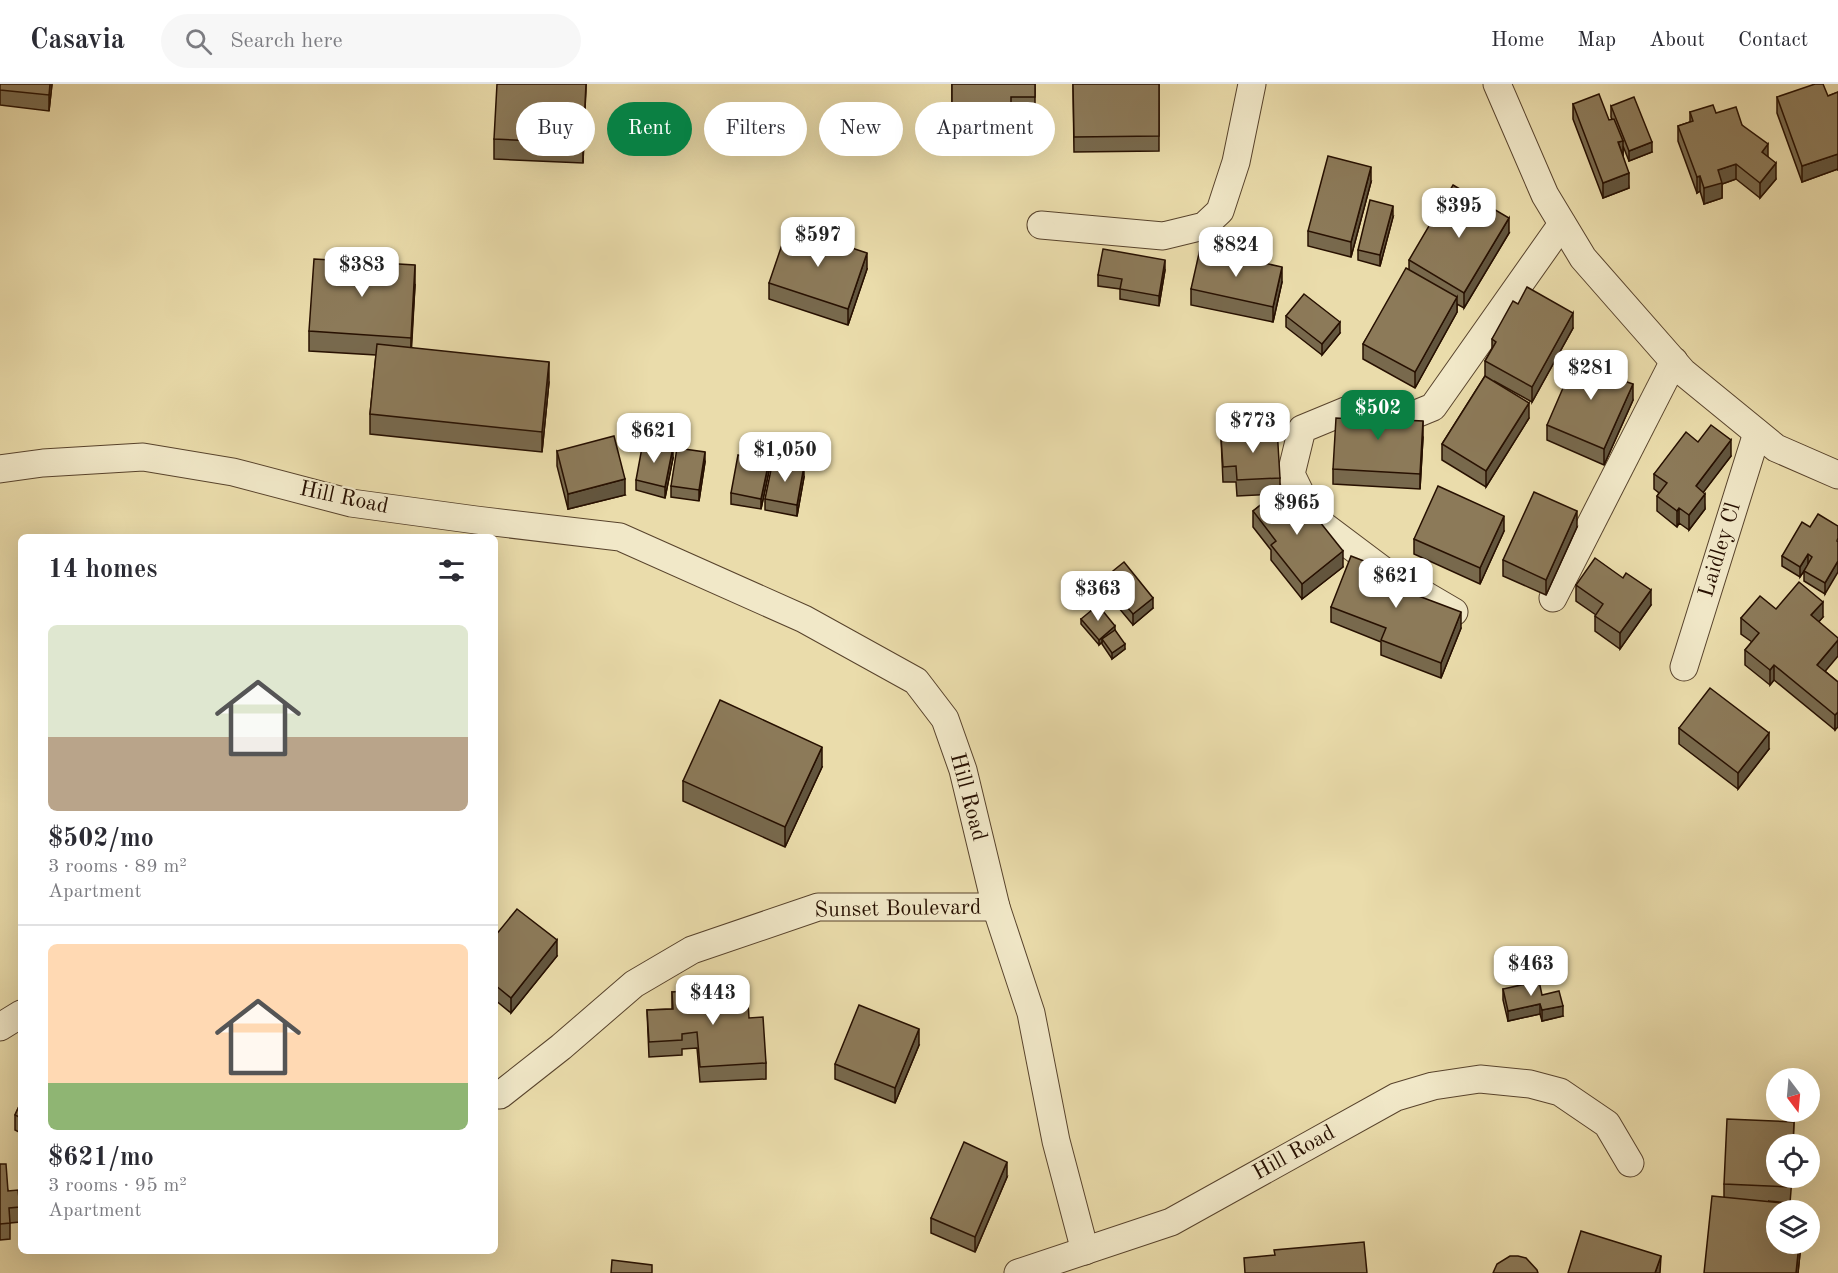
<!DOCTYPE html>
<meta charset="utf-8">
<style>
:root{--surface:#fff;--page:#f7f7f7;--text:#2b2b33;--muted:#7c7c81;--line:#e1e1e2;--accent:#0b8043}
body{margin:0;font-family:"Old Standard TT",serif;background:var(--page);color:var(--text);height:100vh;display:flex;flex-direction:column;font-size:22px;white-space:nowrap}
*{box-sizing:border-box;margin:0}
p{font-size:20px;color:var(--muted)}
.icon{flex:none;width:33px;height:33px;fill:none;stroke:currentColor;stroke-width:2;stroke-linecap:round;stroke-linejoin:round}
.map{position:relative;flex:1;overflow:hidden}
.sheet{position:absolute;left:18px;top:450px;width:480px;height:720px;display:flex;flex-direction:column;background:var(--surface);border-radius:9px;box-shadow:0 6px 24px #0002}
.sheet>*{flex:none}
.top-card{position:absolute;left:516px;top:18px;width:570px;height:54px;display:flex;gap:12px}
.needle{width:39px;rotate:164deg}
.tools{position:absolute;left:1766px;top:984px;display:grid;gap:12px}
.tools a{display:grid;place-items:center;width:54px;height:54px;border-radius:50%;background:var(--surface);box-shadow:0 6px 24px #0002;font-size:30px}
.price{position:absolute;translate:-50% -51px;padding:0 14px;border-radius:12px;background:#fff;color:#222;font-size:20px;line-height:39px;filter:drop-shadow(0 2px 3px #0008)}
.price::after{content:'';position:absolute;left:50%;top:36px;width:18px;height:14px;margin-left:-9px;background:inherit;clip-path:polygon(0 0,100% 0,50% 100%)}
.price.active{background:var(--accent);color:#fff}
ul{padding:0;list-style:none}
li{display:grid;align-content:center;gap:12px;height:318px;padding:0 30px}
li+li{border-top:2px solid var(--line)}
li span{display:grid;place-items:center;height:186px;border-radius:9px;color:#555}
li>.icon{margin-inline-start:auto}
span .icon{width:108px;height:108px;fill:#fffc;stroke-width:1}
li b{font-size:26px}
h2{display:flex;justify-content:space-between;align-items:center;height:72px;padding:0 30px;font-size:26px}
.tag{padding:0 21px;border-radius:27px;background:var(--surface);box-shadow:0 6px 24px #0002;font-size:21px;line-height:54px}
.tag.active{background:var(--accent);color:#fff}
header{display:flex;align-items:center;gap:36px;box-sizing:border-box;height:84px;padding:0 30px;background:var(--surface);border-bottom:2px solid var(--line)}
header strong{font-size:28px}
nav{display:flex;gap:33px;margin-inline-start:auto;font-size:21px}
.search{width:420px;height:54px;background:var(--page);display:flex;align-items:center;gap:15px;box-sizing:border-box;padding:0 21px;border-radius:33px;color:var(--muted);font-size:22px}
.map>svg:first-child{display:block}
</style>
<header>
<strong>Casavia</strong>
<div class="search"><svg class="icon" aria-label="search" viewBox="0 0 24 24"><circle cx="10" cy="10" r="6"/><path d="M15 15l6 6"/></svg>Search here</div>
<nav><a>Home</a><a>Map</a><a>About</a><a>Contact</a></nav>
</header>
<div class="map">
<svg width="1838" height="1189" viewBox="0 0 1838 1189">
<rect width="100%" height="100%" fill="#eadcab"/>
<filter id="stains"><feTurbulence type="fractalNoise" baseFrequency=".00333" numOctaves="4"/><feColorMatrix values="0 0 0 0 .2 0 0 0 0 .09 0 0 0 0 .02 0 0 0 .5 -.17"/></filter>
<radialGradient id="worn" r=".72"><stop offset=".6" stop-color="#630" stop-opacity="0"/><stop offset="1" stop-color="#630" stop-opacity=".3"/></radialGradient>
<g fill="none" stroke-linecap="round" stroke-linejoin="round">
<g stroke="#58432c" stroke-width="29">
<g id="minor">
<path d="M1497 0 1545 111 1583 174 1683 288 1776 364 1838 391"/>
<path d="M1041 141 1163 152 1204 142 1220 127 1236 78 1252 0"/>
<path d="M0 385 43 379 143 373 233 388 351 419 476 436 620 453 804 535 916 597 945 635 963 686 996 823 1031 929 1056 1057 1085 1167"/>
<path d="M1553 514 1674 277"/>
<path d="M1454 528 1384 487 1312 433 1291 390 1302 345 1348 326 1411 332 1433 323 1562 140"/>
<path d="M1684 583 1757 349"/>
<path d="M0 943 21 930"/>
<path d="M495 1011H500L561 963 634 900 692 866 818 823H996"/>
<path d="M1018 1189 1171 1138 1396 1013 1433 1002 1480 995 1530 1000 1560 1008 1607 1040 1630 1079"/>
</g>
</g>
<use href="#minor" stroke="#f1e8c8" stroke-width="27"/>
</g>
<g fill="#78694d" stroke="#271001" stroke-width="1.5">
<path d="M0 0H52L49 27 0 21Z"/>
<path d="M586 0 583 79 494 75V55Z"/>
<path d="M952 0H1035V28H1011V59H972V36H952Z"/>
<path d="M1073 0H1159V67L1074 68Z"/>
<path d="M1838 8V87V85L1802 98 1777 29V13L1828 12Z"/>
<path d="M1573 20 1609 36 1612 35 1611 33V22L1652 68 1629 77 1623 62V72L1629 104 1603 114 1573 35Z"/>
<path d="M1690 28 1716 29 1742 41 1768 73 1776 95 1760 114 1736 95 1722 100V114L1704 120 1700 107 1697 109 1678 57V42L1690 38Z"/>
<path d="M1371 98 1351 173 1308 162V147Z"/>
<path d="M1393 133 1380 182 1358 176V166Z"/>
<path d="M1509 149 1464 224 1457 220V228L1415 304 1363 275V260L1409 186V176Z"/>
<path d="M867 185 848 241 769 215V199Z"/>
<path d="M1165 186 1159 222 1120 215V205L1098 202V191Z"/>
<path d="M1282 198 1273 238 1191 221V205Z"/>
<path d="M415 201 411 264 549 298 542 368 370 350V330L376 271 309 267V247Z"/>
<path d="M1518 220 1573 244 1532 318 1494 297 1529 334 1486 403 1442 376V360L1485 292V277L1492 265V255Z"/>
<path d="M1286 232 1340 249 1322 271 1286 243Z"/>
<path d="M1625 297 1633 316 1604 381 1547 356V341Z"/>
<path d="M1402 336 1423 353 1420 405 1333 400V385Z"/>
<path d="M1221 353 1280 394V406L1343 483 1302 515 1271 476V466L1253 443V427L1275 410 1237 412 1236 398H1223Z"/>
<path d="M1698 358 1731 372 1703 408 1705 425 1689 446 1679 439 1677 443 1657 427V412L1659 409 1654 405V390Z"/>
<path d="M557 367 625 411 568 425 557 382Z"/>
<path d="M673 374 665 414 636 406V396Z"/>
<path d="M705 378 699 417 671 413V402Z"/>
<path d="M769 387 761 425 731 420V409Z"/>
<path d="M804 393 797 432 765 426V415Z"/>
<path d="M1838 442 1825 510 1804 497V487L1808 481 1800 493 1782 482V472L1810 443Z"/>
<path d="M1577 443 1546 511 1503 492V476Z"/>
<path d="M1504 447 1480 500 1414 470V455Z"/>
<path d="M1103 495 1153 524 1133 541 1103 505Z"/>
<path d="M1576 501 1651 521 1620 565 1595 547V532L1596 531 1576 517Z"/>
<path d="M1413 510 1461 544 1441 594 1381 571V558L1331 538V523Z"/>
<path d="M1776 525 1823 533 1818 538 1825 587 1838 598 1835 646 1774 596 1770 601 1745 581V566L1752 558 1741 550V534Z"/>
<path d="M1081 535 1115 546 1125 565 1112 575 1102 560V558L1099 561 1081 540Z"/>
<path d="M1679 644 1769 665 1738 705 1679 660Z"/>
<path d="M822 683 785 763 683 717V697Z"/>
<path d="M495 852 557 872 511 929 495 916Z"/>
<path d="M1503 905 1542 911 1563 932 1542 937 1540 930 1508 937 1503 916Z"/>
<path d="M672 908 749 934 766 979V995L700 998 697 964 682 965V971L649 973 647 926 672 925Z"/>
<path d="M919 961 895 1019 835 995V980Z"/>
<path d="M21 1018V1049L15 1046V1031Z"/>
<path d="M1794 1038 1793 1060H1776V1094H1792L1790 1119 1768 1117 1803 1126 1776 1160H1801L1798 1189 1724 1113V1100Z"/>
<path d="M0 1080 8 1107 20 1123V1138L10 1139V1155L0 1156Z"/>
<path d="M1007 1093 975 1168 931 1149V1134Z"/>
</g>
<g fill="#62553e" stroke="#271001" stroke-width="1.5">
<path d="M50 0H52L49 27V11Z"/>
<path d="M586 0 583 79V59Z"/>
<path d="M1623 57V72L1618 58Z"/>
<path d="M1652 58V68L1629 77V67Z"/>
<path d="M1768 60V76L1762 68Z"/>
<path d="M1838 70V85L1802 98V82Z"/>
<path d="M1776 79V95L1760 114V99Z"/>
<path d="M1736 80V95L1722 100V114L1704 120V104L1718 86Z"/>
<path d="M1371 83V98L1351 173V158Z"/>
<path d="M1629 89V104L1603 114V99Z"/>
<path d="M1700 92V107L1697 109V93Z"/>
<path d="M1393 122V133L1380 182V171Z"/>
<path d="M1509 134V149L1464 224V209Z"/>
<path d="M867 169V185L848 241V225Z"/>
<path d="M1165 176V186L1159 222V212Z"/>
<path d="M415 181V201L411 274V254Z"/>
<path d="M1282 183V198L1273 238V223Z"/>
<path d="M1457 213V228L1415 304V288Z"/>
<path d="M1573 229V244L1532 318V303Z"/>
<path d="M1340 238V249L1322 271V260Z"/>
<path d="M549 278V298L542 368V348Z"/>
<path d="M1625 286V302L1621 296Z"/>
<path d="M1633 300V316L1604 381V365Z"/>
<path d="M1529 319V334L1486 403V387Z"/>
<path d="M1423 337V353L1420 405V390Z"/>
<path d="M1731 356V372L1696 418V402Z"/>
<path d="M673 363V374L665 414V403Z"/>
<path d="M705 368V378L699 417V406Z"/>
<path d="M769 377V387L761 425V415Z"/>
<path d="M804 382V393L797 432V421Z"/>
<path d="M625 395V411L568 425V410Z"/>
<path d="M1705 410V425L1689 446V431Z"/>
<path d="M1679 424V439L1677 443V427Z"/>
<path d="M1577 427V443L1546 511V496Z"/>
<path d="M1504 432V447L1480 500V484Z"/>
<path d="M1343 467V483L1302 515V500Z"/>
<path d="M1808 470V481L1800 493V483Z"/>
<path d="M1838 477V488L1825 510V499Z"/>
<path d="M1413 496V512L1408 508Z"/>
<path d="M1651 506V521L1620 565V549Z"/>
<path d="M1153 514V524L1133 541V530Z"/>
<path d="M1823 518V533L1811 547V531Z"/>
<path d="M1461 528V544L1441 594V579Z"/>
<path d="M1115 542V548L1102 555V558L1099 561V556Z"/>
<path d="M1838 556V572L1817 597V581Z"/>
<path d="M1125 560V565L1112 575V569Z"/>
<path d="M1774 581V596L1770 601V586Z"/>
<path d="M1838 628V643L1835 646V631Z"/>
<path d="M1769 649V665L1738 705V689Z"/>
<path d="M822 663V683L785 763V743Z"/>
<path d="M557 856V872L511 929V914Z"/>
<path d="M1540 920V930L1508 937V927Z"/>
<path d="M1563 922V932L1542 937V926Z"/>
<path d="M919 945V961L895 1019V1004Z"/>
<path d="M1007 1078V1093L975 1168V1153Z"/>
<path d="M1799 1160H1801L1798 1189H1796Z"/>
<path d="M1661 1172 1660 1189H1655Z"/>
</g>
<g fill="#8c7a59" stroke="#271001" stroke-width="1.5">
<path d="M0 0H50L49 11 0 6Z"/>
<path d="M497 0H586L583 59 494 55Z"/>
<path d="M952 0H1035V13H1011V43L972 44 973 21H952Z"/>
<path d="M1073 0H1159V52L1074 53Z"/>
<path d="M1815 0H1823L1828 12 1838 8V71V70L1802 82 1777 13Z"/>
<path d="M1599 10 1609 36 1614 35 1623 57 1618 58 1629 89 1603 99 1573 20Z"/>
<path d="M1634 13 1652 58 1629 67 1611 22Z"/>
<path d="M1713 21 1716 29 1736 23 1742 41 1768 60 1762 68 1776 79 1760 99 1736 80 1718 86 1722 99 1704 104 1700 92 1697 93 1678 42 1693 37 1690 28Z"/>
<path d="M1328 72 1371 83 1351 158 1308 147Z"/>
<path d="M1453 101 1509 134 1464 209 1409 176Z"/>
<path d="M1370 116 1393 122 1380 171 1358 166Z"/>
<path d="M788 143 867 169 848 225 769 199Z"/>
<path d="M1103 165 1165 176 1159 212 1120 205 1122 195 1098 191Z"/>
<path d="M1200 165 1282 183 1273 223 1191 205Z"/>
<path d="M314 175 415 181 411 254 309 247Z"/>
<path d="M1406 184 1457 213 1415 288 1363 260Z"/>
<path d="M1527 203 1573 229 1532 303 1485 277 1496 258 1492 255 1513 217 1518 220Z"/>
<path d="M1304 210 1340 238 1322 260 1286 232Z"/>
<path d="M377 260 549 278 542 348 370 330Z"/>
<path d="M1579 267 1625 286 1621 296 1633 300 1604 365 1547 341Z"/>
<path d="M1485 292 1529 319 1486 387 1442 360Z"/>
<path d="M1353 319 1402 322V336L1423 337 1420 390 1333 385 1336 334 1353 335Z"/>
<path d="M1711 341 1731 356 1696 402 1705 410 1689 431 1679 424 1677 427 1657 412 1667 399 1654 390 1686 348 1698 358Z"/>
<path d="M1277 344 1280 394 1237 396 1236 382 1223 383 1221 353 1234 352V347Z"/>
<path d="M614 352 625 395 568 410 557 367Z"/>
<path d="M643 358 673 363 665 403 636 396Z"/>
<path d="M677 364 705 368 699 406 671 402Z"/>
<path d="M738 371 769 377 761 415 731 409Z"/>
<path d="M773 376 804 382 797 421 765 415Z"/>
<path d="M1438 402 1504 432 1480 484 1414 455Z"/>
<path d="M1283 403 1307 432 1312 428 1343 467 1302 500 1271 461 1276 457 1253 427Z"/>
<path d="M1534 408 1577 427 1546 496 1503 476Z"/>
<path d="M1818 430 1838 442V454L1837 457 1838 458V477L1825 499 1804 487 1812 473 1808 470 1800 483 1782 472 1802 438 1810 443Z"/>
<path d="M1351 472 1413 496 1408 508 1461 528 1441 579 1381 556 1386 544 1331 523Z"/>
<path d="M1595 474 1623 494 1626 489 1651 506 1620 549 1595 532 1603 520 1576 501Z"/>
<path d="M1124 478 1153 514 1133 530 1103 495Z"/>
<path d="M1799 498 1823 518 1811 531 1838 554V556L1817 581 1838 598V628L1835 631 1774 581 1770 586 1745 566 1759 549 1741 534 1760 512 1776 525Z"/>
<path d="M1098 521 1115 542 1099 556 1081 535Z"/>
<path d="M1115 546 1125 560 1112 569 1102 555Z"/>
<path d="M1710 604 1769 649 1738 689 1679 644Z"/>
<path d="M720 616 822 663 785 743 683 697Z"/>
<path d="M517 825 557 856 511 914 495 901V852Z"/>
<path d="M1539 897 1542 911 1559 907 1563 922 1542 926 1540 920 1508 927 1503 905Z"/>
<path d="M747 903 749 934 763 933 766 979 700 983 697 948 682 950V956L649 958 647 926 673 925 672 908Z"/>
<path d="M859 921 919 945 895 1004 835 980Z"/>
<path d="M21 1018V1034L15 1031Z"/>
<path d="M1727 1035 1794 1038 1793 1060H1776V1094H1791L1790 1103 1724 1100Z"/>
<path d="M964 1058 1007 1078 975 1153 931 1134Z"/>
<path d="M0 1080H6L8 1107 18 1106 20 1123 9 1124 10 1139 0 1140Z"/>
<path d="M1712 1112 1803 1121V1126H1776V1160H1799L1796 1189H1704Z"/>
<path d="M1581 1147 1661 1172 1655 1189H1568Z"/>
<path d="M1364 1158 1367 1189H1245L1244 1174 1275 1171 1274 1166Z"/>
<path d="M1510 1172H1518L1526 1174 1537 1186 1538 1189H1493L1497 1180Z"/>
<path d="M612 1176 652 1181V1189H611Z"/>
</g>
<g text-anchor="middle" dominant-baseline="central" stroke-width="4.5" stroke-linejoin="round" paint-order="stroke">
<g font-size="22" fill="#271001" stroke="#f1e8c8">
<text transform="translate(344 414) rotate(12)">Hill Road</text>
<text transform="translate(1720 466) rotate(-73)">Laidley Cl</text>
<text transform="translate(968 713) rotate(75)">Hill Road</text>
<text transform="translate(898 825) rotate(-1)">Sunset Boulevard</text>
<text transform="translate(1294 1069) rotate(-29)">Hill Road</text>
</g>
</g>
<rect width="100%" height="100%" filter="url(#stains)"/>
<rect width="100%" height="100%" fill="url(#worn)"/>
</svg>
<div class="tools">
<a><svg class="needle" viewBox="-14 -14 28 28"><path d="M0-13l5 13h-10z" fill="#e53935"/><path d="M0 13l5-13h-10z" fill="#7c7c81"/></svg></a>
<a><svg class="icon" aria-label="locate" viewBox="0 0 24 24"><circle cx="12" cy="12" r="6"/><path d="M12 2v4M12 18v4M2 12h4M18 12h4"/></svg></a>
<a><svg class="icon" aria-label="layers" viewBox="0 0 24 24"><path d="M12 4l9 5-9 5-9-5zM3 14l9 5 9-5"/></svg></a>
</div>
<b class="price" style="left:1459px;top:155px">$395</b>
<b class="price" style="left:818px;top:184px">$597</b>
<b class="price" style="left:1236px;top:194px">$824</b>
<b class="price" style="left:362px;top:214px">$383</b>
<b class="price" style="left:1591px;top:317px">$281</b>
<b class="price active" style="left:1378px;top:357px">$502</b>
<b class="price" style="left:1253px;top:370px">$773</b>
<b class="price" style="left:654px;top:380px">$621</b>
<b class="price" style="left:785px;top:399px">$1,050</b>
<b class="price" style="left:1297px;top:452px">$965</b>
<b class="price" style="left:1396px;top:525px">$621</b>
<b class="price" style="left:1098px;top:538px">$363</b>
<b class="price" style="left:1531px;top:913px">$463</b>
<b class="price" style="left:713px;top:942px">$443</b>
<div class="top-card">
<a class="tag">Buy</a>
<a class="tag active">Rent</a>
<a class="tag">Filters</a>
<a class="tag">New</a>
<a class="tag">Apartment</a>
</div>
<section class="sheet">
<h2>14 homes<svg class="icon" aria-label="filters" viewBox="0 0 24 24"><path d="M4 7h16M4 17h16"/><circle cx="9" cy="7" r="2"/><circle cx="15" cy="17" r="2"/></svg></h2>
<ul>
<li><span style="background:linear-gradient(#dfe7d0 60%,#b9a48a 0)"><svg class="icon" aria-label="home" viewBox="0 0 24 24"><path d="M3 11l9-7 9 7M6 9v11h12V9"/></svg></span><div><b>$502/mo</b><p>3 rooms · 89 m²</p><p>Apartment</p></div></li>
<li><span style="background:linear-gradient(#ffd9b3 75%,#8fb573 0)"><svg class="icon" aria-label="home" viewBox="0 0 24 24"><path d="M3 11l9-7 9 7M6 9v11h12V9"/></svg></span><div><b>$621/mo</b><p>3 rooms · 95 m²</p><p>Apartment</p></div></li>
</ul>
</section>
</div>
